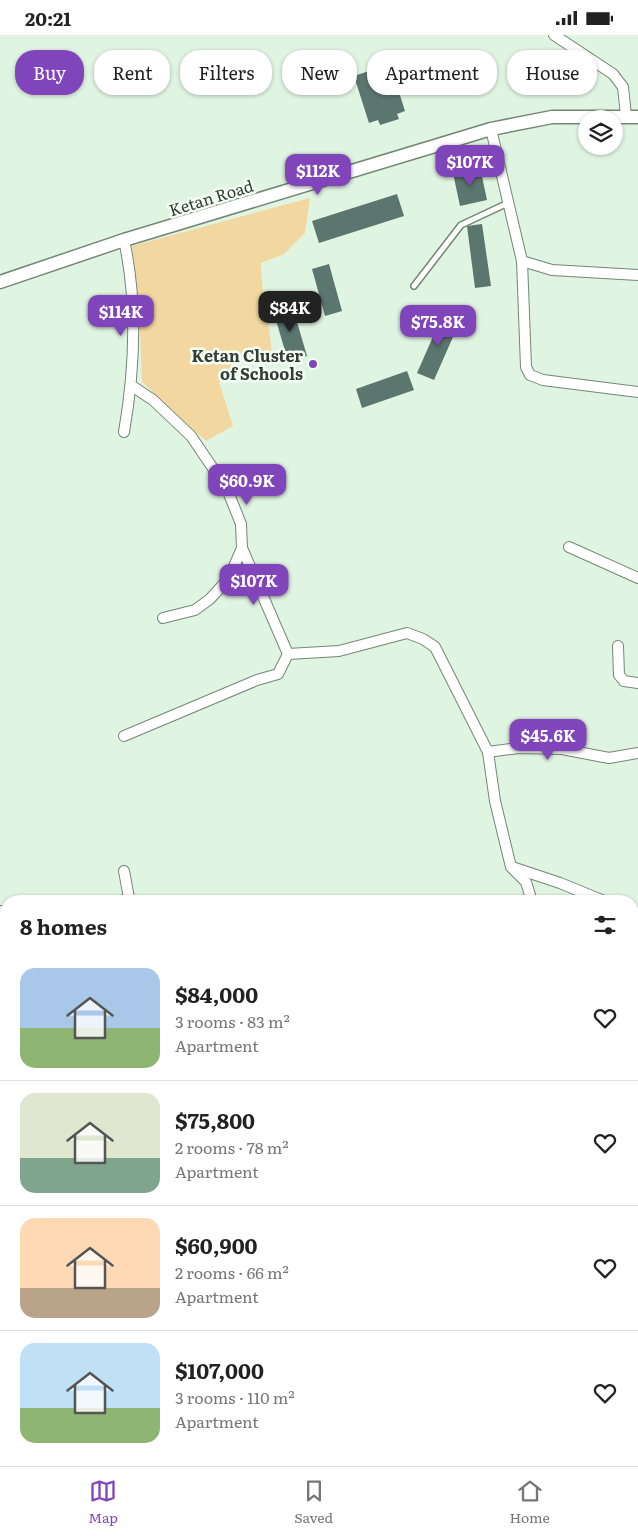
<!DOCTYPE html>
<meta charset="utf-8">
<style>
:root{--surface:#fff;--page:#f2f2f2;--text:#222;--muted:#767676;--line:#e0e0e0;--accent:#8045bb}
body{margin:0;font-family:Literata,serif;background:var(--page);color:var(--text);height:100vh;display:flex;flex-direction:column;font-size:19px;white-space:nowrap}
*{box-sizing:border-box;margin:0}
p{font-size:16px;color:var(--muted)}
.icon{flex:none;width:28px;height:28px;fill:none;stroke:currentColor;stroke-width:2;stroke-linecap:round;stroke-linejoin:round}
.map{position:relative;flex:1;overflow:hidden}
.panel{position:absolute;left:0px;top:860px;width:639px;height:571px;display:flex;flex-direction:column;background:var(--surface);border-radius:20px 20px 0 0;box-shadow:0 1px 4px #0004}
.panel>*{flex:none}
.banner{position:absolute;left:15px;top:15px;width:609px;height:45px;display:flex;gap:10px}
.fabs{position:absolute;left:578px;top:75px;display:grid;gap:10px}
.fabs a{display:grid;place-items:center;width:45px;height:45px;border-radius:50%;background:var(--surface);box-shadow:0 1px 4px #0004;font-size:25px}
.price{position:absolute;translate:-50% -42px;padding:0 11px;border-radius:10px;background:var(--accent);color:#fff;font-size:16px;line-height:32px;filter:drop-shadow(0 1px 2px #0008)}
.price::after{content:'';position:absolute;left:50%;top:30px;width:15px;height:11px;margin-left:-8px;background:inherit;clip-path:polygon(0 0,100% 0,50% 100%)}
.price.on{background:#222;color:#fff}
ul{padding:0;list-style:none}
li{display:flex;align-items:center;gap:15px;height:125px;padding:0 20px}
li+li{border-top:1px solid var(--line)}
li span{display:grid;place-items:center;flex:none;width:140px;height:100px;border-radius:15px;color:#555}
li>.icon{margin-inline-start:auto}
span .icon{width:60px;height:60px;fill:#fffc;stroke-width:1}
li b{font-size:21px}
h2{display:flex;justify-content:space-between;align-items:center;height:60px;padding:0 20px;font-size:21px}
.pill{padding:0 18px;border-radius:20px;background:var(--surface);box-shadow:0 1px 4px #0004;font-size:18px;line-height:45px}
.pill.on{background:var(--accent);color:#fff}
.status{display:flex;justify-content:space-between;align-items:center;height:35px;padding:0 25px;background:var(--surface);direction:ltr}
.status svg{height:14px;fill:currentColor}
.tabs{display:flex;justify-content:space-around;align-items:center;height:70px;border-top:1px solid var(--line);background:var(--surface);font-size:14px;color:var(--muted)}
.tabs a{display:grid;justify-items:center;gap:2px}
.tabs .on{color:var(--accent)}
.map>svg:first-child{display:block}
</style>
<div class="status"><b>20:21</b><svg viewBox="0 0 49 12"><path d="M0 12V9h3v3zM5 12V6h3v6zM10 12V3h3v9zM15 12V0h3v12zM26 1h20v11H26zM47 4h2v5h-2z"/></svg></div>
<div class="map">
<svg width="638" height="1431" viewBox="0 0 638 1431">
<rect width="100%" height="100%" fill="#e0f4e2"/>
<path fill="#f2d8a0" d="M310 163 305 198 284 219 261 228C261 261 271 292 272 324L236 326 219 347 233 391 206 406 174 378 142 347 139 269 132 211Z"/>
<g fill="#5b756f">
<path d="M390 29 405 76 397 79 399 84 380 90 378 85 369 88 354 41Z"/>
<path d="M480 132 487 165 460 171 453 138Z"/>
<path d="M397 159 404 181 319 208 312 186Z"/>
<path d="M482 189 491 251 475 253 467 191Z"/>
<path d="M329 229 342 276 325 281 312 234Z"/>
<path d="M292 270 307 321 288 326 273 275Z"/>
<path d="M443 279 460 286 434 345 417 338Z"/>
<path d="M407 336 414 355 362 373 356 354Z"/>
</g>
<g fill="none" stroke-linecap="round" stroke-linejoin="round">
<g stroke="#748675" stroke-width="8">
<path id="service" d="M414 251 461 190 508 168"/>
</g>
<g stroke="#748675" stroke-width="12">
<g id="minor">
<path d="M554 0 613 39 623 52 626 81"/>
<path d="M491 94 522 226 526 332 530 340 543 345 638 357"/>
<path d="M522 226 552 235 638 240"/>
<path d="M132 351 153 365 191 401 227 454 241 489 242 513 229 543 210 564 195 575 163 583"/>
<path d="M124 397C135 333 138 269 124 205"/>
<path d="M569 512 638 543"/>
<path d="M242 513 288 619"/>
<path d="M618 611 619 640 624 646 638 648"/>
<path d="M124 701 257 645 278 639 288 619 339 616 407 598 423 604 435 612 488 717 495 766 511 832 526 847 530 860 528 866"/>
<path d="M488 717 518 713 562 714 609 723 638 718"/>
<path d="M512 832 560 848 604 866"/>
<path d="M122 866 129 863 124 836"/>
<path d="M0 876 6 891"/>
<path d="M632 880 638 881"/>
<path d="M0 934 6 926"/>
<path d="M632 965 638 969"/>
<path d="M632 1198 638 1195"/>
<path d="M632 1415 638 1418"/>
<path d="M144 1425 145 1431"/>
<path d="M485 1431 490 1425"/>
</g>
</g>
<g stroke="#748675" stroke-width="15">
<path id="tertiary" d="M0 247 124 205 491 94 552 82H638"/>
</g>
<use href="#service" stroke="#fff" stroke-width="5"/>
<use href="#minor" stroke="#fff" stroke-width="10"/>
<use href="#tertiary" stroke="#fff" stroke-width="12"/>
</g>
<circle fill="#8045bb" stroke="#f3fff4" stroke-width="2" cx="313" cy="329" r="5"/>
<g text-anchor="middle" dominant-baseline="central" stroke-width="5" stroke-linejoin="round" paint-order="stroke">
<g font-size="16" fill="#343c35" stroke="#f3fff4">
<text transform="translate(211 162) rotate(-17)">Ketan Road</text>
</g>
<g font-size="16" font-weight="bold" fill="#343c35" stroke="#f3fff4" text-anchor="end">
<text x="303" y="320">Ketan Cluster<tspan x="303" dy="18">of Schools</tspan></text>
</g>
</g>
</svg>
<div class="fabs">
<a><svg class="icon" aria-label="layers" viewBox="0 0 24 24"><path d="M12 4l9 5-9 5-9-5zM3 14l9 5 9-5"/></svg></a>
</div>
<b class="price" style="left:470px;top:152px">$107K</b>
<b class="price" style="left:318px;top:161px">$112K</b>
<b class="price on" style="left:290px;top:298px">$84K</b>
<b class="price" style="left:121px;top:302px">$114K</b>
<b class="price" style="left:438px;top:312px">$75.8K</b>
<b class="price" style="left:247px;top:471px">$60.9K</b>
<b class="price" style="left:254px;top:571px">$107K</b>
<b class="price" style="left:548px;top:726px">$45.6K</b>
<div class="banner">
<a class="pill on">Buy</a>
<a class="pill">Rent</a>
<a class="pill">Filters</a>
<a class="pill">New</a>
<a class="pill">Apartment</a>
<a class="pill">House</a>
</div>
<section class="panel">
<h2>8 homes<svg class="icon" aria-label="filters" viewBox="0 0 24 24"><path d="M4 7h16M4 17h16"/><circle cx="9" cy="7" r="2"/><circle cx="15" cy="17" r="2"/></svg></h2>
<ul>
<li><span style="background:linear-gradient(#a9c7e8 60%,#8fb573 0)"><svg class="icon" aria-label="home" viewBox="0 0 24 24"><path d="M3 11l9-7 9 7M6 9v11h12V9"/></svg></span><div><b>$84,000</b><p>3 rooms · 83 m²</p><p>Apartment</p></div><svg class="icon" aria-label="heart" viewBox="0 0 24 24"><path d="M12 20l-8-8c-3-5 5-10 8-4 3-6 11-1 8 4z"/></svg></li>
<li><span style="background:linear-gradient(#dfe7d0 65%,#7fa58c 0)"><svg class="icon" aria-label="home" viewBox="0 0 24 24"><path d="M3 11l9-7 9 7M6 9v11h12V9"/></svg></span><div><b>$75,800</b><p>2 rooms · 78 m²</p><p>Apartment</p></div><svg class="icon" aria-label="heart" viewBox="0 0 24 24"><path d="M12 20l-8-8c-3-5 5-10 8-4 3-6 11-1 8 4z"/></svg></li>
<li><span style="background:linear-gradient(#ffd9b3 70%,#b9a48a 0)"><svg class="icon" aria-label="home" viewBox="0 0 24 24"><path d="M3 11l9-7 9 7M6 9v11h12V9"/></svg></span><div><b>$60,900</b><p>2 rooms · 66 m²</p><p>Apartment</p></div><svg class="icon" aria-label="heart" viewBox="0 0 24 24"><path d="M12 20l-8-8c-3-5 5-10 8-4 3-6 11-1 8 4z"/></svg></li>
<li><span style="background:linear-gradient(#bfe0f5 65%,#8fb573 0)"><svg class="icon" aria-label="home" viewBox="0 0 24 24"><path d="M3 11l9-7 9 7M6 9v11h12V9"/></svg></span><div><b>$107,000</b><p>3 rooms · 110 m²</p><p>Apartment</p></div><svg class="icon" aria-label="heart" viewBox="0 0 24 24"><path d="M12 20l-8-8c-3-5 5-10 8-4 3-6 11-1 8 4z"/></svg></li>
</ul>
</section>
</div>
<nav class="tabs">
<a class="on"><svg class="icon" aria-label="map" viewBox="0 0 24 24"><path d="M3 6l6-2 6 2 6-2v14l-6 2-6-2-6 2zM9 4v14M15 6v14"/></svg>Map</a>
<a><svg class="icon" aria-label="saved" viewBox="0 0 24 24"><path d="M7 4h10v16l-5-4-5 4z"/></svg>Saved</a>
<a><svg class="icon" aria-label="home" viewBox="0 0 24 24"><path d="M3 11l9-7 9 7M6 9v11h12V9"/></svg>Home</a>
</nav>
